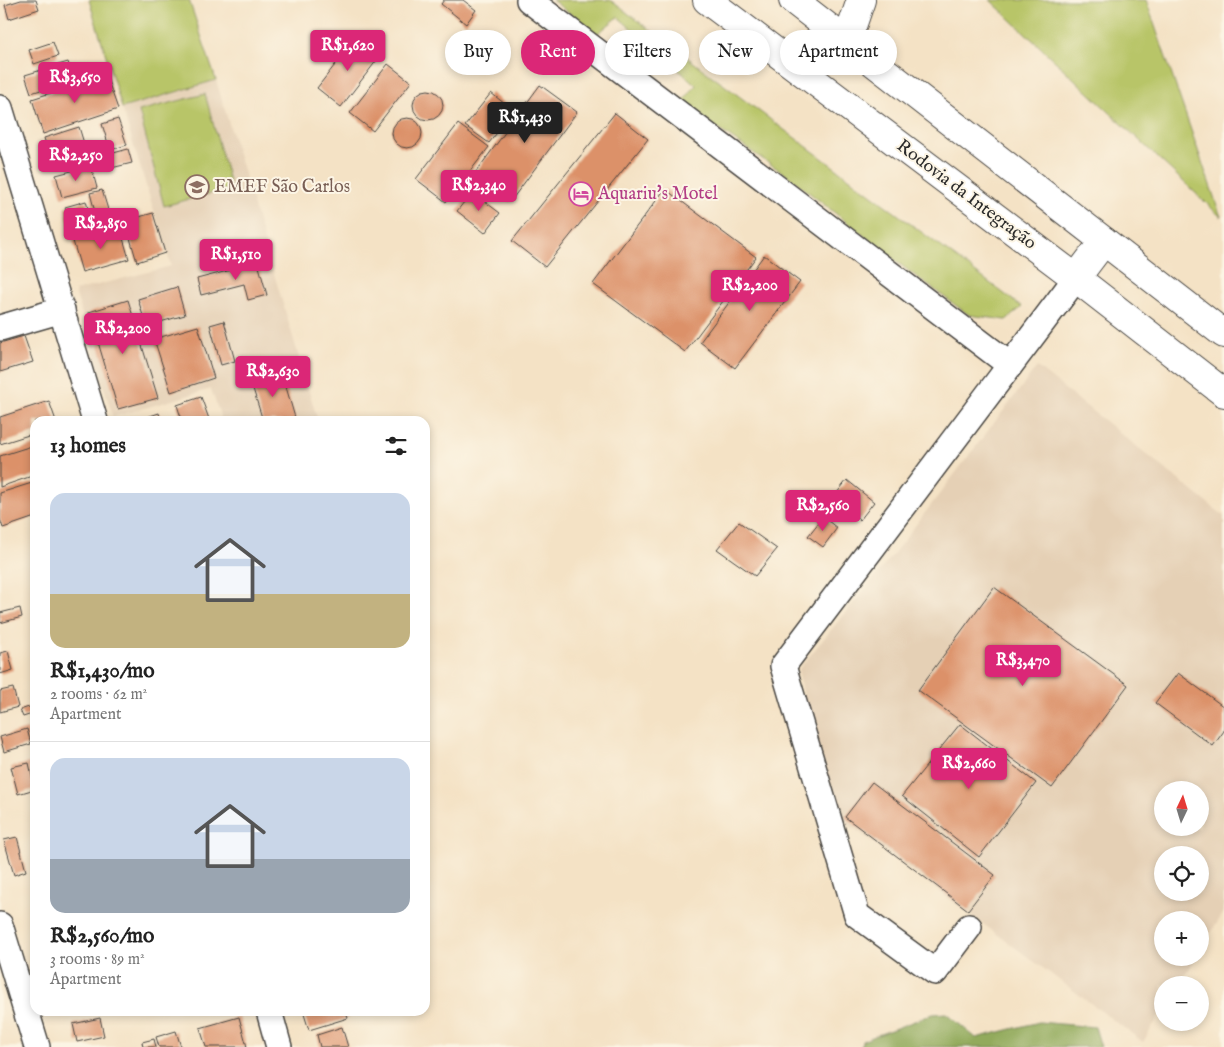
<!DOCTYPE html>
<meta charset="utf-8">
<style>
:root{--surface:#fff;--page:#f6f6f6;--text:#222;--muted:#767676;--line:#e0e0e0;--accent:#db2777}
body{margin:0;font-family:"IM FELL English",serif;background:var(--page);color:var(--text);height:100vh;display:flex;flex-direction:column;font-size:19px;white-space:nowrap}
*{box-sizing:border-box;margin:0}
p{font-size:16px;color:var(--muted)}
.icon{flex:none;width:28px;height:28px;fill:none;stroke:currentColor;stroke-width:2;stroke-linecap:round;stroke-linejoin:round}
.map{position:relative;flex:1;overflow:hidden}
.panel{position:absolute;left:30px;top:416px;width:400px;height:600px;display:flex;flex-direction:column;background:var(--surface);border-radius:15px;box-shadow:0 2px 8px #0003}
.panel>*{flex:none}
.top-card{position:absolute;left:445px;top:30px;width:475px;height:45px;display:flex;gap:10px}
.needle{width:32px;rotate:4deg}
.buttons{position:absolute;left:1154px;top:781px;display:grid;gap:10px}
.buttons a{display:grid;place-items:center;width:55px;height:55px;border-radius:50%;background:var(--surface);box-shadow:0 2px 8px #0003;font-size:25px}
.price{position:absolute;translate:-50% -42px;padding:0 11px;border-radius:5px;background:var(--accent);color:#fff;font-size:16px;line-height:32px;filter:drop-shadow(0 1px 2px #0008)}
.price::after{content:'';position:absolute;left:50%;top:30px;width:15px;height:11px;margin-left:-8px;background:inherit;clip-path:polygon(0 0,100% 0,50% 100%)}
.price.active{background:#222;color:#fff}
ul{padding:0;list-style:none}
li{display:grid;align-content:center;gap:10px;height:265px;padding:0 20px}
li+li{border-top:1px solid var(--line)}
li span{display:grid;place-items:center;height:155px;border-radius:15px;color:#555}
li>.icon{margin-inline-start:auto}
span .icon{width:90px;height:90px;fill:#fffc;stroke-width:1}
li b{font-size:21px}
h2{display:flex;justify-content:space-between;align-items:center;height:60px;padding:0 20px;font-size:21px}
.pill{padding:0 18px;border-radius:22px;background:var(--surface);box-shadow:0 2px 8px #0003;font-size:18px;line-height:45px}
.pill.active{background:var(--accent);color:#fff}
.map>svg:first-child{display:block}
</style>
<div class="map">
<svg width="1224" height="1047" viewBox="0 0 1224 1047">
<rect width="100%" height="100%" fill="#fcf5e5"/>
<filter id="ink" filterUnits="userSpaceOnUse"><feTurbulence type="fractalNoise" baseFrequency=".02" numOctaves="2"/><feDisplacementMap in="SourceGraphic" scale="10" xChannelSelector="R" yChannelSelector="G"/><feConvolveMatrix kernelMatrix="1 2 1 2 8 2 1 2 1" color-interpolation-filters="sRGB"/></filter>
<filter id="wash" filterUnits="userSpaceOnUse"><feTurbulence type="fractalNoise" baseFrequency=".0096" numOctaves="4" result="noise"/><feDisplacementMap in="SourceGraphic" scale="20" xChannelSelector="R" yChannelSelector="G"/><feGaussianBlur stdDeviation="1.12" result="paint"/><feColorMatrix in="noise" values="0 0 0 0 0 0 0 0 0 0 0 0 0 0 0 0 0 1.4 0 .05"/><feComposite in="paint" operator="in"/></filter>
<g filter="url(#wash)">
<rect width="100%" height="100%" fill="#f4e2c5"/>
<g fill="#e5d0b5" fill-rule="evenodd">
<path d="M216 80 318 421H222L211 389 113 417 75 291 171 266 122 108Z"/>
<path d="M1037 367 1224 516V912L1200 950V920H1162V958H1196L1179 985H1162V1011L1143 1042 829 810 798 670 888 561ZM1162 790H1200V828H1162ZM1162 855H1200V892H1162Z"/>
</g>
<g fill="#b8c567" stroke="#727849">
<path d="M89 0H189L216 80 122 108Z"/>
<path d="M552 0H610L1022 307 1006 320 969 315 910 272 788 176 681 104 696 85 618 17 597 34Z"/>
<path d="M990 0H1146L1221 217Z"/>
<path d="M205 94 231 188 164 206 139 111Z"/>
</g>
<path fill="#92aa5c" stroke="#5e6a44" d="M946 1013 976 1038 1039 1022 1095 1027 1101 1047H861L862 1041 933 1014Z"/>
<g id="blocks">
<g fill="#dc9169">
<path d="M21 0H36L39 9 9 19 5 5Z"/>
<path d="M444 0H463L476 10 466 24 441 4Z"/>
<path d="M356 38 380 56 341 107 317 88Z"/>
<path d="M53 42 58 56 34 64 29 50Z"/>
<path d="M68 62 74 80 31 93 25 75Z"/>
<path d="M388 64 411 82 373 131 350 113Z"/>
<path d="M106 75 118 109 43 134 32 99Z"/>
<path d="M540 85 577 112 510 202 473 176Z"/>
<circle cx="428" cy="105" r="15"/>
<path d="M491 93 514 111 489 143 465 126Z"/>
<path d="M615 113 648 139 545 267 512 241Z"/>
<circle cx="407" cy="133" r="15"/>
<path d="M118 119 127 145 110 150 102 124Z"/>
<path d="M458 124 489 147 446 202 416 179Z"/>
<path d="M79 127 86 150 51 161 44 138Z"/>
<path d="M128 149 132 163 103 170 99 157Z"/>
<path d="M91 166 97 188 62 197 56 175Z"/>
<path d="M665 189 756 257 685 352 593 284Z"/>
<path d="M102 190 109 213 96 216 90 193Z"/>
<path d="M472 192 500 213 485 233 457 211Z"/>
<path d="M86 201 92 223 70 229 65 207Z"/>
<path d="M153 213 165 253 137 262 125 221Z"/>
<path d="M120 228 129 259 82 272 73 241Z"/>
<path d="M764 255 800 282 735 368 700 342Z"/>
<path d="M258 263 267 295 248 300 244 284 201 295 197 279Z"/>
<path d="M177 287 185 315 146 326 138 299Z"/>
<path d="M128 300 158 398 118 409 89 312Z"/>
<path d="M224 321 235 361 221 365 210 325Z"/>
<path d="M198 326 214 378 171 392 154 339Z"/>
<path d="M24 336 33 362 0 372V343Z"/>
<path d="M281 370 296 421H263L250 379Z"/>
<path d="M201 397 209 419 182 421 177 405Z"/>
<path d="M49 401 56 421H35V433L0 444V417Z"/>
<path d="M159 413 161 421H135Z"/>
<path d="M35 445V475L0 487V456Z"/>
<path d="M847 480 874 502 860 520 833 498Z"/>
<path d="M35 482V517L3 528 0 519V493Z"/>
<path d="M823 517 837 528 823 547 808 536Z"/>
<path d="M739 522 777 549 755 576 717 549Z"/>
<path d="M994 587 1128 685 1052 788 918 690Z"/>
<path d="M20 608 22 617 0 623V613Z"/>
<path d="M8 651 13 670 0 674V653Z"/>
<path d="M1178 673 1224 707V731L1213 746 1155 703Z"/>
<path d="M13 688 18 707 0 712V691Z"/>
<path d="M35 705V713L23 717 20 710Z"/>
<path d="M960 724 1036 783 979 857 902 796Z"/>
<path d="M27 729 31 744 4 752 0 737Z"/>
<path d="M29 763 35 789 18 794 11 767Z"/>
<path d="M872 782 995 875 968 910 845 817Z"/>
<path d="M17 837 26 871 14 875 4 840Z"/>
<path d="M303 1011H345L348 1018 309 1030Z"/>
<path d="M239 1017 247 1047H206L200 1028Z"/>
<path d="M100 1018 104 1036 77 1042 73 1024Z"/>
<path d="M342 1027 348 1047H320L317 1035Z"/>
<path d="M176 1031 181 1047H159L156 1037Z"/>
<path d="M154 1039 156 1047H143L142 1042Z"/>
</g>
</g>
</g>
<g filter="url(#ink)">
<use href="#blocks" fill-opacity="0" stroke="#494642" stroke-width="1"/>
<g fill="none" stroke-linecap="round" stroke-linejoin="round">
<g stroke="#494642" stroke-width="28">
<g id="street">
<path d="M529 0 1010 365"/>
<path d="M0 108 95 421"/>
<path d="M0 328 62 310"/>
<path d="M0 925 37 1047"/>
<path d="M969 927 935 972 857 915 783 666 1076 278"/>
<path d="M269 1011 279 1047"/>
</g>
</g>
<g stroke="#494642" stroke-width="30">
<path id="secondary" d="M847 41 861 0"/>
</g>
<g stroke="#494642" stroke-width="30">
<g id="highway">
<path d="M707 0 1076 278 1224 393"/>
<path d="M793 0 1224 334"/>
<path d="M1076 278 1104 241"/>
</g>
</g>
<use href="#street" stroke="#fff" stroke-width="25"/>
<use href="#secondary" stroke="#fff" stroke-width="28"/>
<use href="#highway" stroke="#fff" stroke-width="28"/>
</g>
</g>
<defs>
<g id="school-ring" transform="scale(1.25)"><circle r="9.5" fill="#fcf5e5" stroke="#8d6e63" stroke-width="1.5"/><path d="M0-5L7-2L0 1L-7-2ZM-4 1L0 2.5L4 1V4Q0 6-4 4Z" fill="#8d6e63"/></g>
<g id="hotel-ring" transform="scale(1.25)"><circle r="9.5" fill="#fcf5e5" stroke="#d1479c" stroke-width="1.5"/><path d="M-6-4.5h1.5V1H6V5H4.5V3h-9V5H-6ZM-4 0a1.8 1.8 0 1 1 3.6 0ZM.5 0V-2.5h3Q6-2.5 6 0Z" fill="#d1479c"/></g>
</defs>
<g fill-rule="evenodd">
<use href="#school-ring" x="197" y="187"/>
<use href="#hotel-ring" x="581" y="194"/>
</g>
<g text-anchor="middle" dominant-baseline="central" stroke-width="4" stroke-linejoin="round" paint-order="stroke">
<g font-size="18" fill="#785e54" stroke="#fcf5e5" text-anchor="start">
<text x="214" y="187">EMEF São Carlos</text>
</g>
<g font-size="18" fill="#b23c85" stroke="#fcf5e5" text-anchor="start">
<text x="598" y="194">Aquariu's Motel</text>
</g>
<g font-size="18" fill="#2b2b2b" stroke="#fcf5e5">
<text transform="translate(966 195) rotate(37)">Rodovia da Integração</text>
</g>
</g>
</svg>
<div class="buttons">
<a><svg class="needle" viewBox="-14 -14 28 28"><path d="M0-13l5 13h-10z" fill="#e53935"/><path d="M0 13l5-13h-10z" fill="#767676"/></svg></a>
<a><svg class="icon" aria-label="locate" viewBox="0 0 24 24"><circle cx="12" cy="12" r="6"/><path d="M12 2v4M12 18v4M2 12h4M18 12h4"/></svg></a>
<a>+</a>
<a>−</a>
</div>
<b class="price" style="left:348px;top:72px">R$1,620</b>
<b class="price" style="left:75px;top:104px">R$3,650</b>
<b class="price active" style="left:525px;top:144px">R$1,430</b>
<b class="price" style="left:76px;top:182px">R$2,250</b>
<b class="price" style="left:479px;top:212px">R$2,340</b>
<b class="price" style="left:101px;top:250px">R$2,850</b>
<b class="price" style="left:236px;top:281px">R$1,510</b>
<b class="price" style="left:750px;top:312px">R$2,200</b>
<b class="price" style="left:123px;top:355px">R$2,200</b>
<b class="price" style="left:273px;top:398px">R$2,630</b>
<b class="price" style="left:823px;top:532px">R$2,560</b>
<b class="price" style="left:1023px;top:687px">R$3,470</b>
<b class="price" style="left:969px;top:790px">R$2,660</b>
<div class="top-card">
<a class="pill">Buy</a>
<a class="pill active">Rent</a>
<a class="pill">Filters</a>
<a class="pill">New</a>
<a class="pill">Apartment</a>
</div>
<section class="panel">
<h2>13 homes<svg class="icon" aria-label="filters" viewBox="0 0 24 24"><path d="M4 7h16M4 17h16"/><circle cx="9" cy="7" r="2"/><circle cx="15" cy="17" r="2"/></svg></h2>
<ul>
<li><span style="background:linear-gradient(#c9d6e8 65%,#c2b280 0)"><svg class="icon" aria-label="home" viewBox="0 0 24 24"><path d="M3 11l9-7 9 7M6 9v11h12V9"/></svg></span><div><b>R$1,430/mo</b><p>2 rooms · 62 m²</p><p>Apartment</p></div></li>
<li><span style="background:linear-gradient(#c9d6e8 65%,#9aa5b1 0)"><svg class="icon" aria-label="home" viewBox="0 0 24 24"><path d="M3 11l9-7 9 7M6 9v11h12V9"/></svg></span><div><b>R$2,560/mo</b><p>3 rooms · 89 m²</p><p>Apartment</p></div></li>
</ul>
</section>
</div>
